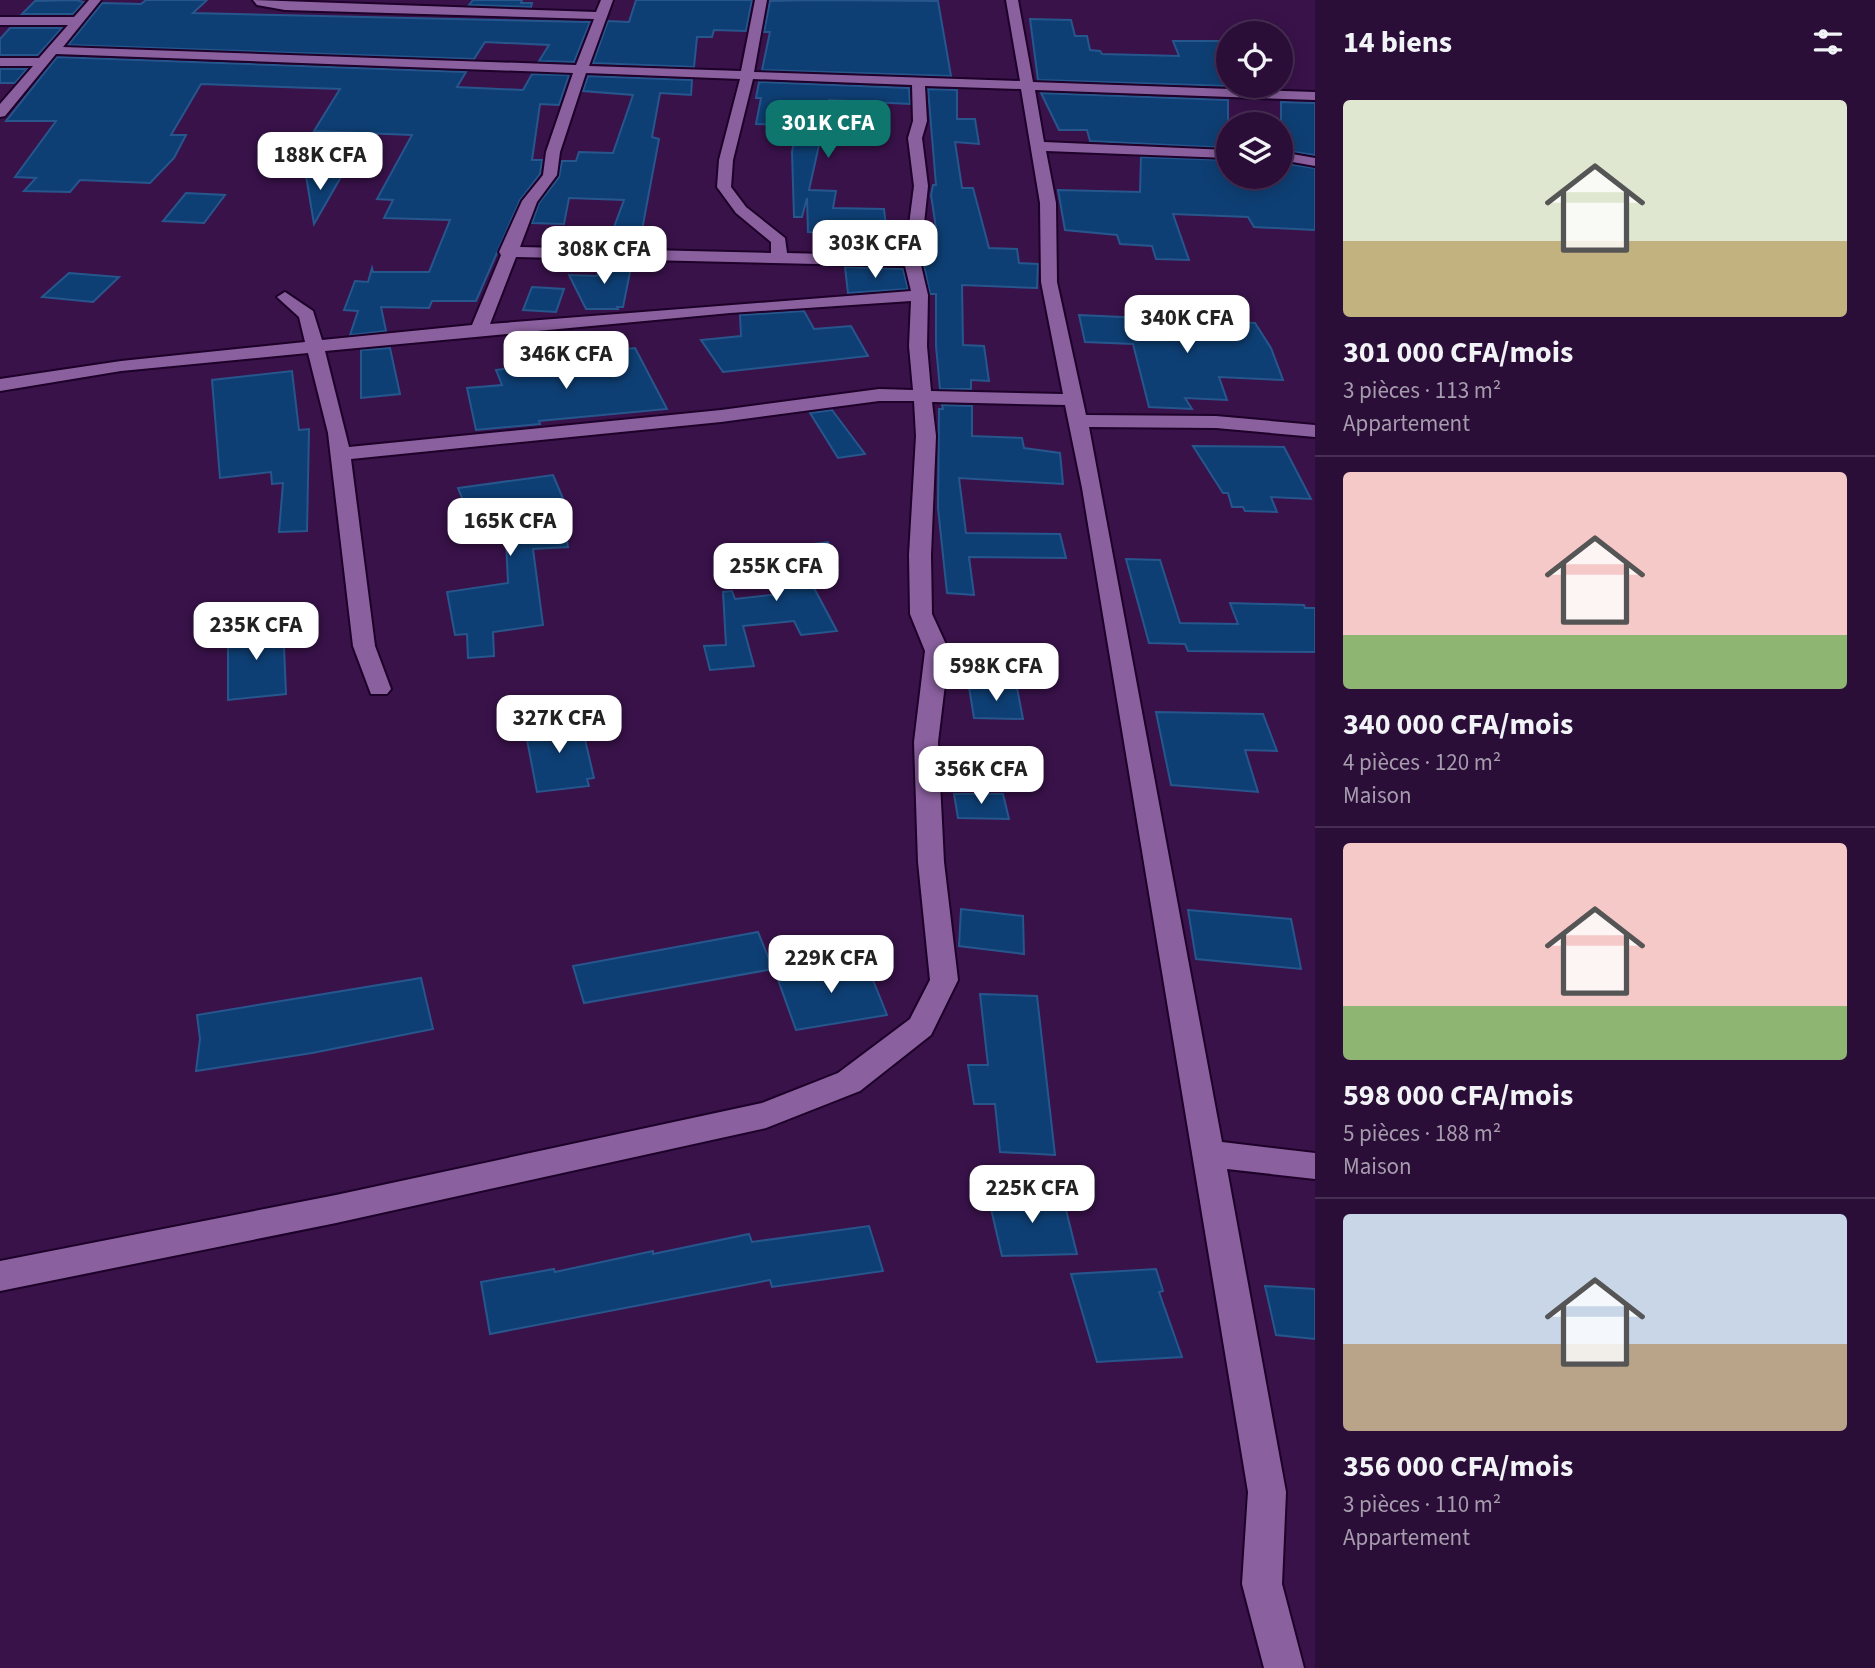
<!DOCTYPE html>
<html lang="fr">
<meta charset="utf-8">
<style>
:root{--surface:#2b0e38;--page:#371c43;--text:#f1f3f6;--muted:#a69cae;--line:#472e53;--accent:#0f766e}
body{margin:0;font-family:"Source Sans 3",sans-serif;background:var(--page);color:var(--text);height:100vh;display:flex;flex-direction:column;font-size:26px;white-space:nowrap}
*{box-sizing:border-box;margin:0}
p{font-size:23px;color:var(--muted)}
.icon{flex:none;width:38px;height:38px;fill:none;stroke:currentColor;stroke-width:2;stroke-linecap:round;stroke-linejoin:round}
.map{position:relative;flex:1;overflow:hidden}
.drawer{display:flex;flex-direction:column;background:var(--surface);width:560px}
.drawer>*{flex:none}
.buttons{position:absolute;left:1216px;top:21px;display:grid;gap:14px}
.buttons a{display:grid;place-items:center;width:77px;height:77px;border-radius:50%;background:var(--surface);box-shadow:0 4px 18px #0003,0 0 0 2px var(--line);font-size:35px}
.price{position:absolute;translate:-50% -60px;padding:0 16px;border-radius:14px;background:#fff;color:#222;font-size:23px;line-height:46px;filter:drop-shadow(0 2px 4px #0008)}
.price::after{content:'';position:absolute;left:50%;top:42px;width:21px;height:16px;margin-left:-10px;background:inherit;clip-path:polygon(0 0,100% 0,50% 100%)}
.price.active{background:var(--accent);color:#fff}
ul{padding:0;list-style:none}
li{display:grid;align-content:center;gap:14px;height:371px;padding:0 28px}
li+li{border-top:2px solid var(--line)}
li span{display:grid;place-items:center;height:217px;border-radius:7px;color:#555}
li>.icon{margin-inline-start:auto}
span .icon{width:126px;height:126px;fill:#fffc;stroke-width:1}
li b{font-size:30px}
h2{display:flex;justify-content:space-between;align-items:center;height:84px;padding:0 28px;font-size:30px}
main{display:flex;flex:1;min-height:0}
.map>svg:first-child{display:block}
</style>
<main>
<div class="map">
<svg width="1315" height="1668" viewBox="0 0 1315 1668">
<rect width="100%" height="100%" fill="#39124a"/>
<g fill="#0e3f74" stroke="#27568d" stroke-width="2">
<path d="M75 0 84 2 73 14H22L35 1Z"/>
<path d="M146 0H207L193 13 590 22 574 62 539 61 549 45 485 42 474 59 68 45 102 3 141 4Z"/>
<path d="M473 0H522L521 3H532L531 7 469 5Z"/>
<path d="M636 0H752L746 31 714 30 712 37H697L694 67 593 63 608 21 629 22Z"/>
<path d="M814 0 938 1 951 76 762 70 770 32H764L770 1Z"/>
<path d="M1030 19 1071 20 1075 36H1087L1090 50 1100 51 1102 54 1179 56 1173 41H1221L1228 54V86L1038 80Z"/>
<path d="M10 28H62L38 55H0V39Z"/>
<path d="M57 57 466 72 457 87 523 90 532 74 569 75 559 105 540 104 532 160H542L540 174 520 200 476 301H432L429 308 381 307 386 331 350 335 358 311 344 310 355 281 368 282 372 268 373 272H429L450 220 384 218 393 200 377 199 412 135 314 131 340 89 201 84 171 135H186L174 158 150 183 80 180 70 192 24 191 36 178 15 177 56 121H6Z"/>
<path d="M0 69H27L15 83H0Z"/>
<path d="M588 76 692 80 691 95 660 93 652 137 659 139 639 246H607L624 200 569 198 564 224 532 223 539 203 559 177 562 161H576L579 152 613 153 633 95 583 91Z"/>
<path d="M759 82 909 88 910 104 829 100 809 190 836 191 833 208 884 209 886 227 906 228 903 253 844 252 841 233 808 232 807 198 802 217H794L792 152 797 125 756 124 761 98H756Z"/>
<path d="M928 89 957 90V119H975L979 144 955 142 962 188H973L989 248 1017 249 1019 263 1038 264 1037 288 962 285 963 345 984 346 989 381 971 380V389H940L936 346V294H930L923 261 926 228H936L931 195 933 185H936Z"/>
<path d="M1041 93 1228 100V148L1090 141 1087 130H1059Z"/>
<path d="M1281 102 1315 103V155L1281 150Z"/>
<path d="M1141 157 1228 160V177H1281V163L1315 168V230L1254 227 1248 217 1173 214 1189 260 1156 259 1152 246 1120 244 1117 235 1065 230 1058 190 1140 192Z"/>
<path d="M306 176 341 177 314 224Z"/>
<path d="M186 193 225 195 204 223 163 221Z"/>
<path d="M602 262H632L623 307H617L618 309H586L569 275 597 276Z"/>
<path d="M845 267 903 269 908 289 848 293Z"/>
<path d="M69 273 119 277 93 302 42 297Z"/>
<path d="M532 287 564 289 556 312 523 310Z"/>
<path d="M804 311 814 329 851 326 868 356 723 372 701 340 741 336 740 315Z"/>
<path d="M1079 315 1255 323 1271 348 1283 380 1219 377 1227 400 1185 398 1192 409 1149 407 1133 344 1085 342Z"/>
<path d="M390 348 400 394 361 398V350Z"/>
<path d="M635 348 667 409 539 421 540 424 476 430 467 388 502 385 496 370 608 355 606 351Z"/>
<path d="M292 371 299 430 309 429 307 531 279 532 283 483 272 484 271 472 220 478 212 380Z"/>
<path d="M942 405 972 406V436L1022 438 1024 448 1060 453 1063 484 959 478 966 533 1060 534 1066 558 969 557 974 595 947 593 938 508 939 409H943Z"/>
<path d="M832 410 865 454 838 458 810 413Z"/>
<path d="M1193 446 1284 447 1311 499 1271 497 1277 512 1245 511 1243 507H1232L1228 493H1223Z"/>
<path d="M553 475 570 515 563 516 568 547 533 549 543 625 493 632 494 656 468 658 467 634 455 635 447 592 508 583 505 519 472 523 458 488Z"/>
<path d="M828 542 838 570 806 573 837 631 801 635 794 621 743 626 754 666 710 670 704 646 726 645 723 592 732 591 735 599 780 594 760 551Z"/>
<path d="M1126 559 1160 560 1180 623 1238 624 1230 603 1304 605 1305 608H1315V652L1188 651 1185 644 1149 643Z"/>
<path d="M283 623 286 694 228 700V630Z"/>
<path d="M969 687 1017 688 1023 719 974 718Z"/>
<path d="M1156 712 1263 714 1277 751 1245 750 1258 792 1171 785Z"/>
<path d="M580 718 594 778 587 779 589 786 537 792 524 724Z"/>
<path d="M954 794H1003L1009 819 958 818Z"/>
<path d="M961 909 1023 916 1024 954 959 946Z"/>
<path d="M1188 910 1291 919 1301 969 1196 959Z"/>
<path d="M758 932 773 969 584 1003 573 966Z"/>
<path d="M865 960 887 1015 796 1030 776 974Z"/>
<path d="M421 978 433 1029 312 1053 196 1071 200 1039 197 1015Z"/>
<path d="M980 994 1037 996 1055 1155 1000 1152 995 1104H974L968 1065H988Z"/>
<path d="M1062 1194 1077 1254 1002 1256 988 1196Z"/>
<path d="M869 1226 883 1271 772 1287 770 1280 490 1334 481 1282 554 1269 555 1272 653 1251V1254L749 1234 752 1242Z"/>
<path d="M1156 1269 1163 1291 1159 1292 1182 1357 1097 1362 1071 1274Z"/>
<path d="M1265 1286 1315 1289V1339L1276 1335Z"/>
</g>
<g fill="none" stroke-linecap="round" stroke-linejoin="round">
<g stroke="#1d0129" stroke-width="4">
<g id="street">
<path d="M89 0H101L63 47 576 65 594 19 285 10 257 5 253 0 596 12 601 0H613L589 66 741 71 755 0H767L754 72 1020 81 1006 0H1018L1033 82 1315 92V100L1035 90 1044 142 1228 150V158L1046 151 1056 203 1057 282 1086 415 1216 416 1315 425V437L1216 428 1089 427 1222 1142 1315 1153V1179L1227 1169 1286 1492 1282 1584 1304 1668H1264L1242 1584 1248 1492 1082 488 1065 405 932 402 936 436 931 555 932 614 949 651 938 742 944 862 958 980 931 1035 860 1091 766 1128 336 1223 0 1291V1261L336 1195 762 1103 838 1073 910 1019 930 980 918 862 914 742 925 651 910 614 909 555 916 436 914 401H879L721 422 351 459 375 646 391 689 387 694H371L353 646 328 433 308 353 121 371 0 391V379L121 361 305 342 299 317 277 297 285 292 313 311 322 340 472 325 501 255 499 252 522 201 543 175 546 152 573 73 56 54 5 116 0 117V104L33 66H0V58H39L68 25H0V17H74ZM586 73 740 79 719 160 717 187 736 213 771 242V253L520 247 537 202 557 175 560 152ZM753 79 912 85 913 121 908 138 914 186 905 256 787 253 785 238 746 207 731 187 733 160ZM925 86 1021 89 1040 203 1041 282 1063 394 931 391 927 346 928 295 920 261 928 186 922 138 927 121ZM516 257 905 266 911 291 490 324ZM911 301 909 346 913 390 879 389 721 410 349 447 325 351 730 313Z"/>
<path d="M1281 152 1315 158V166L1281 160Z"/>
</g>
</g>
<use href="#street" fill="#8a609e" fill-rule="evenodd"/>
</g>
</svg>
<div class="buttons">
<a><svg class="icon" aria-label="locate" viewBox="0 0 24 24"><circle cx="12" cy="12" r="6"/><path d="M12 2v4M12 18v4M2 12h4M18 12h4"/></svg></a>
<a><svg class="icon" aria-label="layers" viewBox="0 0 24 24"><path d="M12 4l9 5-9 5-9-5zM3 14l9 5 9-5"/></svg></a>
</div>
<b class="price active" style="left:828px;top:160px">301K CFA</b>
<b class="price" style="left:320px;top:192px">188K CFA</b>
<b class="price" style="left:875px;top:280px">303K CFA</b>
<b class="price" style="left:604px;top:286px">308K CFA</b>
<b class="price" style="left:1187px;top:355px">340K CFA</b>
<b class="price" style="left:566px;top:391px">346K CFA</b>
<b class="price" style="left:510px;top:558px">165K CFA</b>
<b class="price" style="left:776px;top:603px">255K CFA</b>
<b class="price" style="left:256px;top:662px">235K CFA</b>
<b class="price" style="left:996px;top:703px">598K CFA</b>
<b class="price" style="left:559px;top:755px">327K CFA</b>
<b class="price" style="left:981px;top:806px">356K CFA</b>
<b class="price" style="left:831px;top:995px">229K CFA</b>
<b class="price" style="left:1032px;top:1225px">225K CFA</b>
</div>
<section class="drawer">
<h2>14 biens<svg class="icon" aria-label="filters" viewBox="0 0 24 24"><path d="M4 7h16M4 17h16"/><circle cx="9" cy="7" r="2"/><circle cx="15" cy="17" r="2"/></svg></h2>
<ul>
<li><span style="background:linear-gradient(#dfe7d0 65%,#c2b280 0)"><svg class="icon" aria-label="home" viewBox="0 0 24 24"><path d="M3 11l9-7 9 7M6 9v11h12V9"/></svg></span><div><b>301 000 CFA/mois</b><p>3 pièces · 113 m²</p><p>Appartement</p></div></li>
<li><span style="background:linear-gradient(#f6c9c9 75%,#8fb573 0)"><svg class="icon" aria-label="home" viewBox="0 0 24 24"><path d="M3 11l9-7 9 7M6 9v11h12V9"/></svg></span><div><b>340 000 CFA/mois</b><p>4 pièces · 120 m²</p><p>Maison</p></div></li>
<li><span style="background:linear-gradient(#f6c9c9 75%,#8fb573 0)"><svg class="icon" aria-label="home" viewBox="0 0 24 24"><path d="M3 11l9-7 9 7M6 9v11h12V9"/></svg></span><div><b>598 000 CFA/mois</b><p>5 pièces · 188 m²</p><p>Maison</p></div></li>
<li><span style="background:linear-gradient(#c9d6e8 60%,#b9a48a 0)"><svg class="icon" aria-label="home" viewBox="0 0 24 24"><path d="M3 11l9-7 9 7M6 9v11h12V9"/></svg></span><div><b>356 000 CFA/mois</b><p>3 pièces · 110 m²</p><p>Appartement</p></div></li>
</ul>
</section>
</main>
